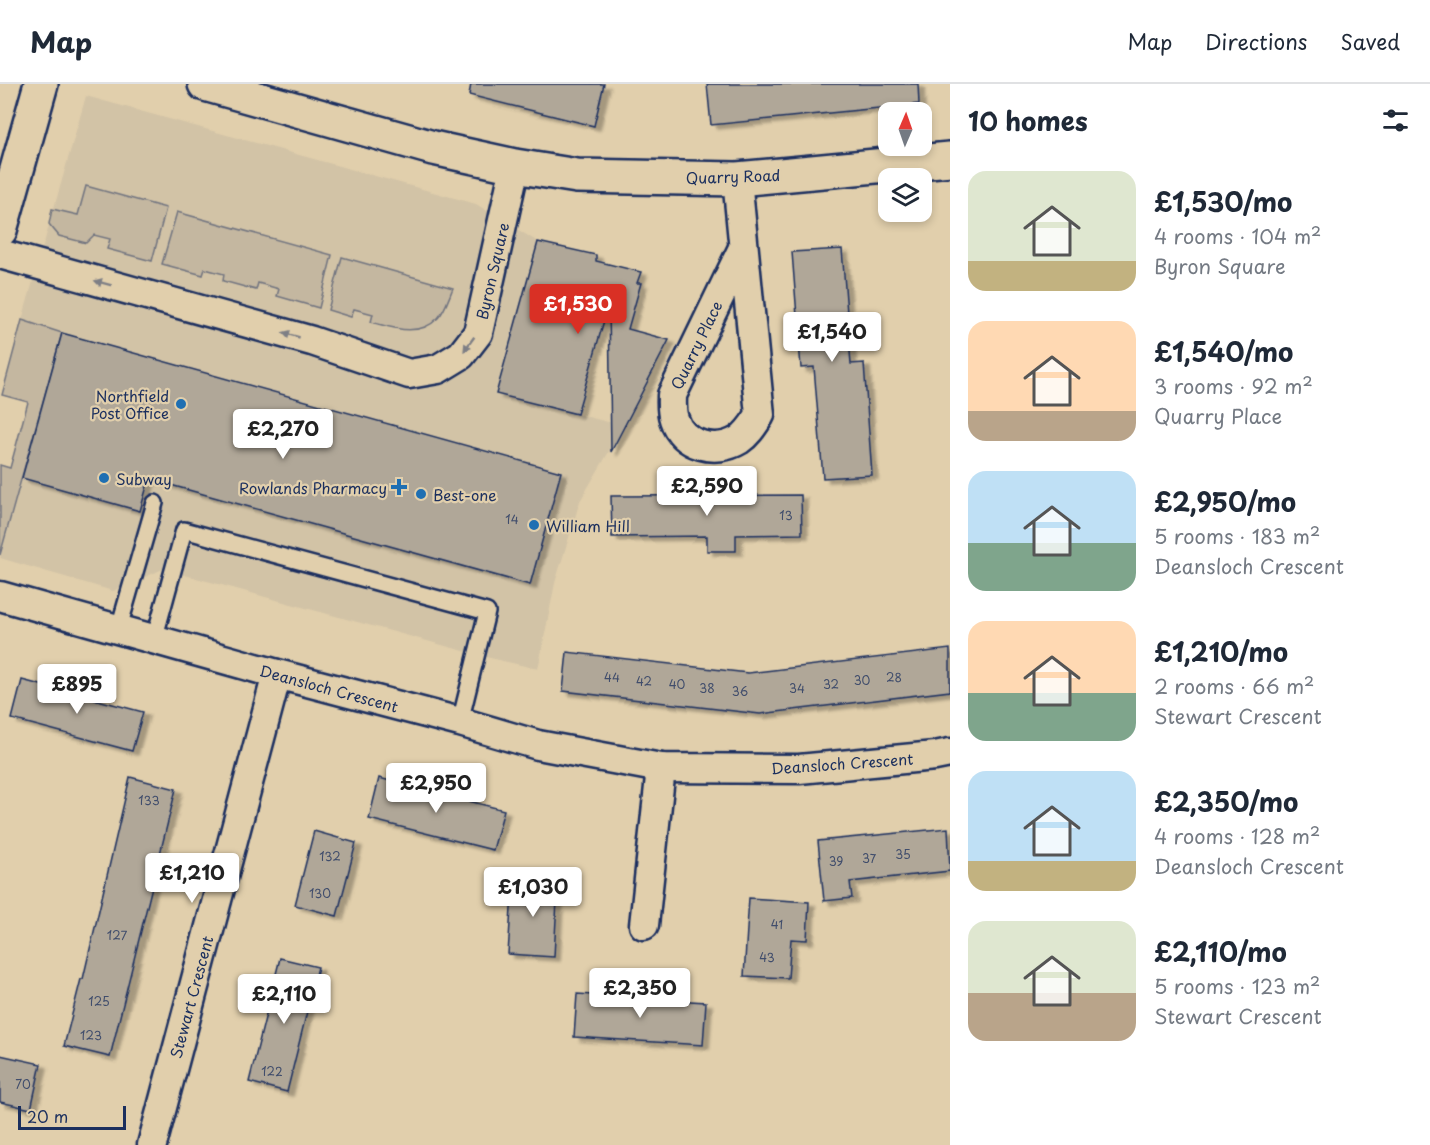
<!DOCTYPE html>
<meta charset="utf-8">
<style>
:root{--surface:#fff;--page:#f2f2f3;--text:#1f2937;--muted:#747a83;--line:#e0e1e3;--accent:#d93025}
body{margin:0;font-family:"Playpen Sans",sans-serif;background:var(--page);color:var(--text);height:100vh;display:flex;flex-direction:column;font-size:22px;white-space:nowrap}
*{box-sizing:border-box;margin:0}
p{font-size:20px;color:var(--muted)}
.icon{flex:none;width:33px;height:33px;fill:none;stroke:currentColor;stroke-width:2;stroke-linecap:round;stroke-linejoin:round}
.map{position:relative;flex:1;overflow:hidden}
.drawer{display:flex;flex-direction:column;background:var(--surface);width:480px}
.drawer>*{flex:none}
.needle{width:39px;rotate:2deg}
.fabs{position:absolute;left:878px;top:18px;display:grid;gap:12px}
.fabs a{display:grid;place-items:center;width:54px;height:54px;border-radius:12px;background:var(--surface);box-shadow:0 3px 9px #0003;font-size:30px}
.scale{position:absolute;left:18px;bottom:15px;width:108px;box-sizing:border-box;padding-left:6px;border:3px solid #1b2f5e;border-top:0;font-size:16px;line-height:21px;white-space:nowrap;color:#1b2f5e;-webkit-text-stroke:4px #e1cfac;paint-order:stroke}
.price{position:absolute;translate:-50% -51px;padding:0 14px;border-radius:6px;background:#fff;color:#222;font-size:20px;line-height:39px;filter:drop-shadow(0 2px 3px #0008)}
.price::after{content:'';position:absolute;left:50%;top:36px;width:18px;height:14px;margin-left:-9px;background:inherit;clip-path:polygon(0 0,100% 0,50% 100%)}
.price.active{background:var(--accent);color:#fff}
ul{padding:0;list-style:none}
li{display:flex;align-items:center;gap:18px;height:150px;padding:0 18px}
li span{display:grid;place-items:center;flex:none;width:168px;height:120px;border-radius:18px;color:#555}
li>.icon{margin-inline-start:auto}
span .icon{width:72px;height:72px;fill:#fffc;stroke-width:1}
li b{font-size:26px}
h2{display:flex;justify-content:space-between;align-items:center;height:72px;padding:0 18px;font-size:26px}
header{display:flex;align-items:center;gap:36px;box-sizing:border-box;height:84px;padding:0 30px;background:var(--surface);border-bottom:2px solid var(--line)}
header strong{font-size:28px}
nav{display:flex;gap:33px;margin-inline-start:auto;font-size:21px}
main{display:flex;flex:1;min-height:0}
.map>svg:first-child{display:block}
</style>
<header>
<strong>Map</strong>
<nav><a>Map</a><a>Directions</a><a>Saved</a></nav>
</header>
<main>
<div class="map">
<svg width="950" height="1061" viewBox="0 0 950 1061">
<defs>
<filter id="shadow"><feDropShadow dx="6" dy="4" stdDeviation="1.5" flood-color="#0004"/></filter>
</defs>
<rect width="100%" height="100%" fill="#e1cfac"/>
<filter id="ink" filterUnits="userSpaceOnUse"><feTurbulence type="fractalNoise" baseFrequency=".0167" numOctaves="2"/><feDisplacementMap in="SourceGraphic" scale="12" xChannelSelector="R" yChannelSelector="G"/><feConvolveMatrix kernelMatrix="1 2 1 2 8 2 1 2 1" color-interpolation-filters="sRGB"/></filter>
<g filter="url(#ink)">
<path fill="#d2c3a6" d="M86 12 476 120 538 158 496 310 624 342 580 417 555 499 538 585 486 573 163 485 113 507 0 474 62 249 22 236Z"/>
<g fill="#c4b7a0" stroke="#70737f" stroke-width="1.5">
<path d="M86 102 166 124 152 177 107 165 110 155 94 151 86 159 59 152 49 140 52 125 78 131Z"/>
<path d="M177 128 332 171 319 224 277 212 279 205 258 199 256 206 223 197 224 190 205 185 203 191 162 180Z"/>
<path d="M342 173 453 204C449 213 445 227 438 234 419 254 393 244 371 238L373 230 354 225 351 233 328 226Z"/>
<path d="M22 236 62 249 0 471V381L10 384 28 318 2 311Z"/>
</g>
<g fill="#b0a798" stroke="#1b2f5e" stroke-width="1.5" filter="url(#shadow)">
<path d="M471 0H604L594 42 469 11Z"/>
<path d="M707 0H918L919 20 711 41Z"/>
<path d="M538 158 596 171V177L641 188 637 199H641L628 245 669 256 611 368 609 219 577 330 496 310Z"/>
<path d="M842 165 851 280 864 279 872 391 823 394 814 283 801 284 792 168Z"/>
<path d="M62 249 561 388 530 501 149 395 140 427 22 394Z"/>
<path d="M801 411 802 450 736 451V467H707V452L612 453 611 412Z"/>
<path d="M950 565V607L760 630 563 607 567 568 748 589Z"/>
<path d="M22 596 143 628 132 667 12 635Z"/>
<path d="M130 693 176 705 110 973 64 962 81 895H83Z"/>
<path d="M379 694 504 726 493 766 369 735Z"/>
<path d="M948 744 950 787 850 798 852 814 824 817 818 757Z"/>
<path d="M314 747 356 759 337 832 295 821Z"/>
<path d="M513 794 558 797 554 873 508 870Z"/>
<path d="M749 814 809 818 807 856 791 855 788 894 744 892Z"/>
<path d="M280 874 318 883 287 1008 249 998Z"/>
<path d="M577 910 706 918 703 961 574 953Z"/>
<path d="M0 971 41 980 31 1025 0 1018Z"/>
</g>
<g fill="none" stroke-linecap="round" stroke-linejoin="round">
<g stroke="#1b2f5e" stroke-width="20">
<g id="lane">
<path d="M118 547 155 419"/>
<path d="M154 556 184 446 487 528 460 638"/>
</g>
</g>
<g stroke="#1b2f5e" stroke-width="33">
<g id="street">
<path d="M737 95 760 331C754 340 749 349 739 356 716 370 682 362 674 335 671 327 672 319 672 311L742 166"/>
<path d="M0 170 312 257 409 290 438 285 461 271 478 249 515 82"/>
<path d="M0 512 277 590 460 638 538 661 661 684 799 685 935 672 950 669"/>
<path d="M644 841 661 684"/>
<path d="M152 1061 277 590"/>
</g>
</g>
<g stroke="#1b2f5e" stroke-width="38">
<g id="secondary">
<path d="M205 0 433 64 515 82 577 92 737 95 950 75"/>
<path d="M0 146 41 0"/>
</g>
</g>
<use href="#lane" stroke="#e1cfac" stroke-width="15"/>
<use href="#street" stroke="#e1cfac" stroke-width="28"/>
<use href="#secondary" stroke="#e1cfac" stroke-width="33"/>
</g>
<defs><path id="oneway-solid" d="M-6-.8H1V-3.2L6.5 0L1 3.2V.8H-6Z" transform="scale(1.5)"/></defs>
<g fill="#7e7f85">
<use href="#oneway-solid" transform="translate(103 199) rotate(-165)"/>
<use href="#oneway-solid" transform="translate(291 251) rotate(-164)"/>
<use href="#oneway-solid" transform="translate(469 260) rotate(126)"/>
</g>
</g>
<g fill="#1f6fb2" stroke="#e1cfac" stroke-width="2">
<circle cx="181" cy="320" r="6"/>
<circle cx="104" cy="394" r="6"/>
<path d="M396 394h6v6h6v6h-6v6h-6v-6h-6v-6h6z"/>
<circle cx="421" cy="410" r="6"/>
<circle cx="534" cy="441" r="6"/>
</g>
<g text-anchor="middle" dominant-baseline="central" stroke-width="4.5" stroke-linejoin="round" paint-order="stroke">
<g font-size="12" fill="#404d6c">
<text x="786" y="431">13</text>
<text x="512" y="435">14</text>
<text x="612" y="593">44</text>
<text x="894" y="593">28</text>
<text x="862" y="596">30</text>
<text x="644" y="597">42</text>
<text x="677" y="600">40</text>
<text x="831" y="600">32</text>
<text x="707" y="604">38</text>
<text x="797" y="604">34</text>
<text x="740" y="607">36</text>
<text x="149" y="716">133</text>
<text x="903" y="770">35</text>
<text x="330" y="772">132</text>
<text x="869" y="774">37</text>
<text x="836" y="777">39</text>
<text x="320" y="809">130</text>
<text x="777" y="840">41</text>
<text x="117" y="851">127</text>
<text x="767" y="873">43</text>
<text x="99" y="917">125</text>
<text x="91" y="951">123</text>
<text x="272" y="987">122</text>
<text x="23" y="1000">70</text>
</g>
<g font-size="15" fill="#1b2f5e" stroke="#e1cfac">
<text transform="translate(733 92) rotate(-2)">Quarry Road</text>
<text transform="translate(492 187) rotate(-77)">Byron Square</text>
<text transform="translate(696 261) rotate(-64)">Quarry Place</text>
<text transform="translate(329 604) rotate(15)">Deansloch Crescent</text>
<text transform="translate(842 679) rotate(-4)">Deansloch Crescent</text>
<text transform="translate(191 913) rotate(-75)">Stewart Crescent</text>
</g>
<g font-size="15" fill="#1b2f5e" stroke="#e1cfac" text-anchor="start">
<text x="169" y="311" text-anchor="end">Northfield<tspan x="169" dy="17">Post Office</tspan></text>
<text x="116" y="394">Subway</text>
<text x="387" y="403" text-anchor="end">Rowlands Pharmacy</text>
<text x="433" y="410">Best-one</text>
<text x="546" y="441">William Hill</text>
</g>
</g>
</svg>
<div class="fabs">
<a><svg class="needle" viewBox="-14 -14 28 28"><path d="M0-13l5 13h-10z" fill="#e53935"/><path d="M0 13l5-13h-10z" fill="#747a83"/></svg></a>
<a><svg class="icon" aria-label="layers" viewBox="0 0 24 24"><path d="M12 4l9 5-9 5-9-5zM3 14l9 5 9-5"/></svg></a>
</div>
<div class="scale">20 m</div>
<b class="price active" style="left:578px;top:251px">£1,530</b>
<b class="price" style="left:832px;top:279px">£1,540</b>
<b class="price" style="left:283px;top:376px">£2,270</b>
<b class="price" style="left:707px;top:433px">£2,590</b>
<b class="price" style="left:77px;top:631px">£895</b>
<b class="price" style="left:436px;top:730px">£2,950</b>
<b class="price" style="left:192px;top:820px">£1,210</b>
<b class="price" style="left:533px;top:834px">£1,030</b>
<b class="price" style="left:640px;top:935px">£2,350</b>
<b class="price" style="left:284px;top:941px">£2,110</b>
</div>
<section class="drawer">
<h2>10 homes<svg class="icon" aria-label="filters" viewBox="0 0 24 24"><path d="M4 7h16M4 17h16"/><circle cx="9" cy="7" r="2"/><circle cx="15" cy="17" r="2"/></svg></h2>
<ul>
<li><span style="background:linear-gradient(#dfe7d0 75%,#c2b280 0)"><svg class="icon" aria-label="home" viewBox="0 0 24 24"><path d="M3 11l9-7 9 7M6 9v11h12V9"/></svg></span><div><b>£1,530/mo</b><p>4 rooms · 104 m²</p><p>Byron Square</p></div></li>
<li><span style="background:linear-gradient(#ffd9b3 75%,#b9a48a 0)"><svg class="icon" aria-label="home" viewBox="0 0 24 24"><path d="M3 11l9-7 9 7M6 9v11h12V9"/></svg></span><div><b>£1,540/mo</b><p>3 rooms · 92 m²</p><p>Quarry Place</p></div></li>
<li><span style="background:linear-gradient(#bfe0f5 60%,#7fa58c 0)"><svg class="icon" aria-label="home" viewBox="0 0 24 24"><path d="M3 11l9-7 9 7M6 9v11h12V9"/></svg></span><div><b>£2,950/mo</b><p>5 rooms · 183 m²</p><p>Deansloch Crescent</p></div></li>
<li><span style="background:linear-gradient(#ffd9b3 60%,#7fa58c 0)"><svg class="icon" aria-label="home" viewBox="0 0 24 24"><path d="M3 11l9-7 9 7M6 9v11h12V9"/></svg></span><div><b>£1,210/mo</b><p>2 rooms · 66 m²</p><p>Stewart Crescent</p></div></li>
<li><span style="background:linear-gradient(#bfe0f5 75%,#c2b280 0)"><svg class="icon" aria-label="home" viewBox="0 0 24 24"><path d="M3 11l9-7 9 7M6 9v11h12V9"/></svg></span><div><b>£2,350/mo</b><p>4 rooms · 128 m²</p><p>Deansloch Crescent</p></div></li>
<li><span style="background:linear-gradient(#dfe7d0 60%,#b9a48a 0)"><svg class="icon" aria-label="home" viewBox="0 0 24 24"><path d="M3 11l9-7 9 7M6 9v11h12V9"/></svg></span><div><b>£2,110/mo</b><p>5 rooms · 123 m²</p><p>Stewart Crescent</p></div></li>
</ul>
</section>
</main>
